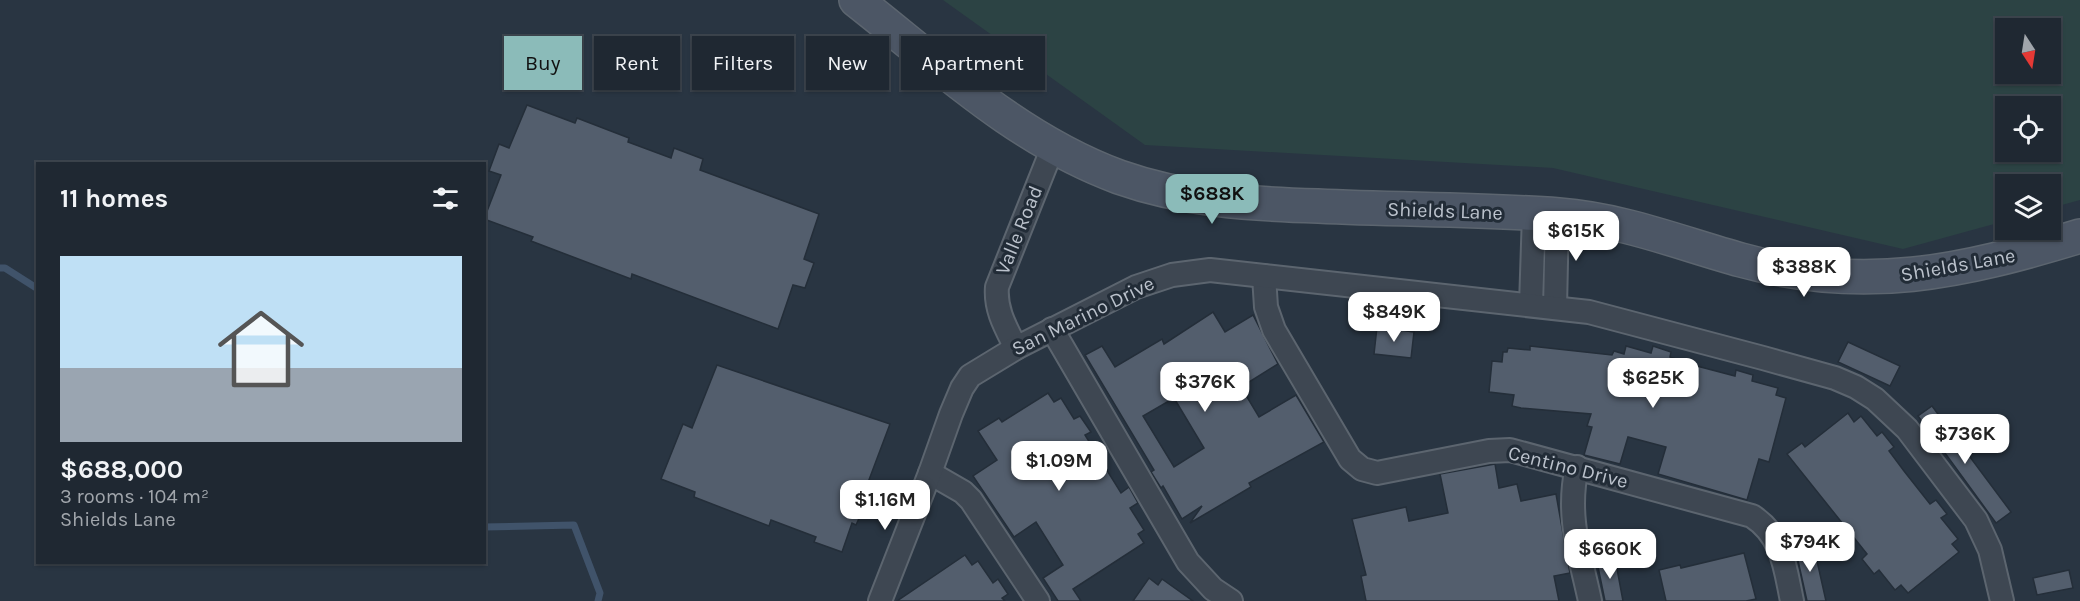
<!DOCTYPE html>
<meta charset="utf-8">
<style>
:root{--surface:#1f2832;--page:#27303a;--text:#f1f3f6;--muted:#a1a6ac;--line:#3c444d;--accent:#8bbbb9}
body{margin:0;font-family:Karla,sans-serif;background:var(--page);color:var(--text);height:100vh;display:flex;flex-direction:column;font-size:22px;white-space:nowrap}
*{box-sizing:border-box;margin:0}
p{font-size:20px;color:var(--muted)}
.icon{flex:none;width:33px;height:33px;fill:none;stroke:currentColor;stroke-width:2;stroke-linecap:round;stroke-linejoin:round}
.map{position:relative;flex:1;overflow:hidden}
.panel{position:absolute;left:36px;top:162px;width:450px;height:402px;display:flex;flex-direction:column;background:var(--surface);border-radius:0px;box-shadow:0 2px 4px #0004,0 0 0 2px var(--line)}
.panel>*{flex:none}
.guide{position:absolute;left:504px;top:36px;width:570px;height:54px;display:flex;gap:12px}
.needle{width:39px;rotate:168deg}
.buttons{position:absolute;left:1995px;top:18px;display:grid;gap:12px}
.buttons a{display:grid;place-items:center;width:66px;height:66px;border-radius:0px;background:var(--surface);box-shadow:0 2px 4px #0004,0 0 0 2px var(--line);font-size:30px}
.price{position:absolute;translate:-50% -51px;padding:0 14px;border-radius:12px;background:#fff;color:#222;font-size:20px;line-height:39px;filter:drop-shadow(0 2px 3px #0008)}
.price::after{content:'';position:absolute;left:50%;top:36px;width:18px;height:14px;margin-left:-9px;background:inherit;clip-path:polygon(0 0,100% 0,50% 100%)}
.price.selected{background:var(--accent);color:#111}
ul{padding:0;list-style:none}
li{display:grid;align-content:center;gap:12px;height:318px;padding:0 24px}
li+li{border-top:2px solid var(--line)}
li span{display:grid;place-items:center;height:186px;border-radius:0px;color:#555}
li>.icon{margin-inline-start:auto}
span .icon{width:108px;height:108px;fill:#fffc;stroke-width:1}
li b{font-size:26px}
h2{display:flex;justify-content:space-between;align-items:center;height:72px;padding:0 24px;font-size:26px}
.pill{padding:0 21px;border-radius:0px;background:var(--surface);box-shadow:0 2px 4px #0004,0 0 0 2px var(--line);font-size:21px;line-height:54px}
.pill.selected{background:var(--accent);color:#111}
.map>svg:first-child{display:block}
</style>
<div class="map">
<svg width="2080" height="601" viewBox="0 0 2080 601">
<rect width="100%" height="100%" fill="#293542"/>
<path fill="#2c4344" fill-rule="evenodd" d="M943 0H2080V200L2051 208 2050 184H2006L2005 221 1903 249 1553 168 1145 145ZM2006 28H2050V74H2006ZM2006 106H2050V152H2006Z"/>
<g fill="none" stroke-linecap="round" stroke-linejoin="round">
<g stroke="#40536a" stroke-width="7">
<path d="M0 268H5L38 289"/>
<path d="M484 527 574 525 600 593 598 601"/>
</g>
</g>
<g fill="#535e6d" stroke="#242e39" stroke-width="1.5" fill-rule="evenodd">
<path d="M527 105 575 123 577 118 629 138 628 142 671 158 674 148 703 159 700 170 819 214 804 259 814 263 805 288 793 285 778 329 632 274 631 279 531 241 533 237 484 219 501 175 489 171 499 144 509 148Z"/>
<path d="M1213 312 1225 332 1253 315 1278 364 1241 387 1259 417 1296 395 1324 442 1249 483 1251 487 1190 523 1202 506 1182 519 1163 486 1161 488 1151 472 1154 470 1085 355 1102 346 1115 367 1162 339 1164 344ZM1174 398 1204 448 1174 467 1143 416Z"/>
<path d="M1377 327 1414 332 1411 358 1374 354Z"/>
<path d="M1848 342 1900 366 1890 386 1838 362Z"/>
<path d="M1530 346 1612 355 1614 351 1624 354 1626 346 1651 353 1653 346 1671 352 1670 357 1693 365 1735 376 1736 370 1753 375 1752 381 1778 388 1776 395 1786 398 1769 462 1759 459 1747 500 1658 474 1666 447 1628 437 1620 464 1584 455 1592 427 1587 426 1591 414 1521 408 1512 406 1514 395 1489 392 1492 361 1502 362 1503 352H1507L1508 348 1530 350Z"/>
<path d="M717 365 890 424 861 501 866 503 856 525 852 523 842 552 814 542 816 537 771 520 769 526 694 497 695 492 661 479 683 424 692 428Z"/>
<path d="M1048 393 1054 402 1061 398 1074 419 1080 416 1091 432 1085 435 1121 493 1129 487 1138 503 1130 508 1144 530 1138 534 1144 543 1073 589 1081 601H1058L1043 578 1063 565 1036 522 1014 537 973 476 997 460 978 431 999 418 1002 422Z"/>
<path d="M1932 406 2011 512 1996 523 1918 416Z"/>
<path d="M1848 413 1854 422 1861 416 1877 436 1882 432 1894 447 1889 451 1904 471 1930 504 1936 500 1947 514 1941 518 1958 539 1952 544 1959 552 1908 593 1901 585 1895 590 1879 570 1874 574 1862 559 1867 554 1787 454 1802 443 1805 447Z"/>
<path d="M1495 464 1499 488 1517 484 1521 501 1556 494 1570 573 1554 576 1559 601H1366L1361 576 1366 575 1352 519 1406 507 1409 521 1448 513 1440 474Z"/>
<path d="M1813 543 1826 601H1807L1795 547Z"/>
<path d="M1744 553 1756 599 1746 601H1666L1659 570 1680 565 1681 568Z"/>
<path d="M965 555 972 565 978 561 993 583 998 579 1008 594 1002 598 1005 601H897Z"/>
<path d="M1615 558 1623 601H1605L1597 562Z"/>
<path d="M2069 570 2073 588 2037 595 2033 578Z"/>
<path d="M1149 578 1158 585 1162 579 1193 601H1133Z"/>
</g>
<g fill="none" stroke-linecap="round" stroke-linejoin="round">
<g stroke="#5c656f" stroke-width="26">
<g id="minor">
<path d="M1264 276 1266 307 1274 330 1350 459 1362 469 1377 473 1489 451 1510 450 1752 516C1783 536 1785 568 1792 601"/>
<path d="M1531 305 1534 214"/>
<path d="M1555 308 1557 215"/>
<path d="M1052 329 1188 562 1213 589 1231 601"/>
<path d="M1016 348C1006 328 995 310 997 287L1053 147"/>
<path d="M1577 467C1566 516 1580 554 1590 601"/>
<path d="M930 473 963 492 971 500 1038 601"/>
<path d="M880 601 930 473 951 414 962 388 970 376 1016 348 1136 287 1172 275 1210 270 1589 312 1763 358 1835 378 1856 387 1875 399 1907 429 1976 520 1990 550 2002 601"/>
</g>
</g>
<g stroke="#5c656f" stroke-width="36">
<path id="secondary" d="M856 0C939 65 1018 140 1119 177 1184 200 1250 204 1318 206 1398 210 1479 209 1559 215 1623 220 1680 243 1741 260 1864 294 1962 272 2080 236"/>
</g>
<use href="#minor" stroke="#3e4752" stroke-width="22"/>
<use href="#secondary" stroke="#4c5665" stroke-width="33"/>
</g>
<g text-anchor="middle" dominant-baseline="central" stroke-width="6" stroke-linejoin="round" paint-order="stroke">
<g font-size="20" fill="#bbc2cc" stroke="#222c37">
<text transform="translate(1445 211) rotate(2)">Shields Lane</text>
<text transform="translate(1019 230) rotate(-68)">Valle Road</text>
<text transform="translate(1958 265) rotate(-10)">Shields Lane</text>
<text transform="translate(1083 316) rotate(-26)">San Marino Drive</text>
<text transform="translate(1568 467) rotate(14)">Centino Drive</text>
</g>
</g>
</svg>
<div class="buttons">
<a><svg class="needle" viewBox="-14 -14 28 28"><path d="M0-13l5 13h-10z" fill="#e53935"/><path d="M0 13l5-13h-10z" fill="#a1a6ac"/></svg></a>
<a><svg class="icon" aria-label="locate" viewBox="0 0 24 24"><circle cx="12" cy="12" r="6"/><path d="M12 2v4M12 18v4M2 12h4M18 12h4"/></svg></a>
<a><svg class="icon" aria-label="layers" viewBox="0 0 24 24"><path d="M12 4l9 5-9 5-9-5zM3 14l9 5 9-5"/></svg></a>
</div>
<b class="price selected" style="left:1212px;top:225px">$688K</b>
<b class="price" style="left:1576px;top:262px">$615K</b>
<b class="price" style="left:1804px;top:298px">$388K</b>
<b class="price" style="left:1394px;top:343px">$849K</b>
<b class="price" style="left:1653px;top:409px">$625K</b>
<b class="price" style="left:1205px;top:413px">$376K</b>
<b class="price" style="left:1965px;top:465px">$736K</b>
<b class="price" style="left:1059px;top:492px">$1.09M</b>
<b class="price" style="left:885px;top:531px">$1.16M</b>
<b class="price" style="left:1810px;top:573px">$794K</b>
<b class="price" style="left:1610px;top:580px">$660K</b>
<div class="guide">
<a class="pill selected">Buy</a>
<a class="pill">Rent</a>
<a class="pill">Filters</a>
<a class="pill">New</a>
<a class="pill">Apartment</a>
</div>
<section class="panel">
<h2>11 homes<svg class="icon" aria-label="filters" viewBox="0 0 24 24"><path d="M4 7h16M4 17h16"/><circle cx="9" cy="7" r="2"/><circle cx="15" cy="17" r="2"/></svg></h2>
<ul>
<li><span style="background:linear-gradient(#bfe0f5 60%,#9aa5b1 0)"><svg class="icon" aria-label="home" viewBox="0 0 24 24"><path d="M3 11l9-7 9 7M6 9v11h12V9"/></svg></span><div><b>$688,000</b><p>3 rooms · 104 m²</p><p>Shields Lane</p></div></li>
</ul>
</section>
</div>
